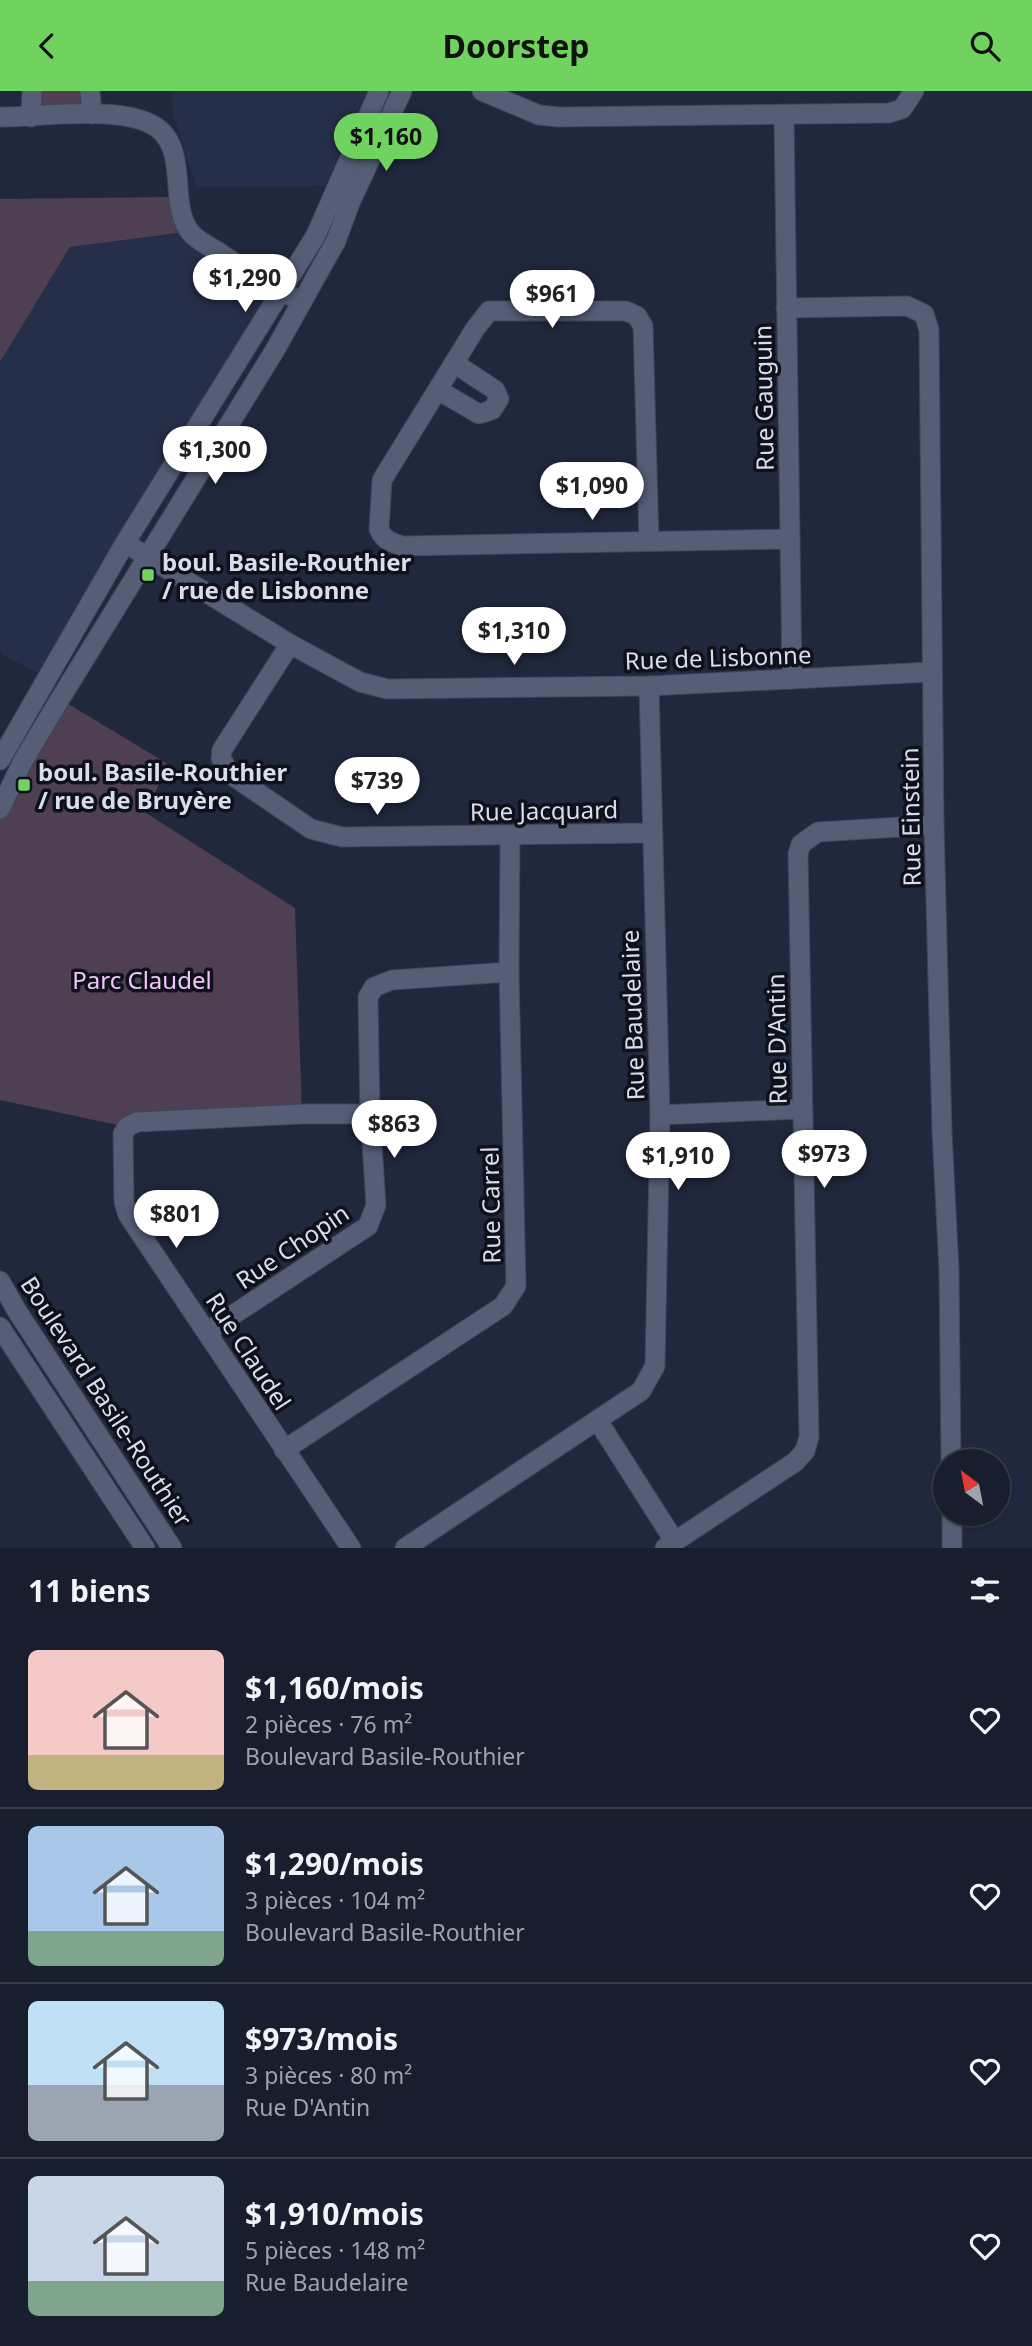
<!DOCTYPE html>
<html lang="fr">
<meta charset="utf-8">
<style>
:root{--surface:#181e2e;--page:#252b3a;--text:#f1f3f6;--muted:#9fa2aa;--line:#363c4a;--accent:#70d35f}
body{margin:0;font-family:"Noto Sans",sans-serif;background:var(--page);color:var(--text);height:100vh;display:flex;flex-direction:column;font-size:26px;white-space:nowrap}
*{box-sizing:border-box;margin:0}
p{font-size:23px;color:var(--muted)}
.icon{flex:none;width:38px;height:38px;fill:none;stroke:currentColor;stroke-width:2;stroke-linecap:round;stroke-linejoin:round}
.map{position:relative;height:1457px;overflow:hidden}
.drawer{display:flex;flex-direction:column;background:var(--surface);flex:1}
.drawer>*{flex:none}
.needle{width:46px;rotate:328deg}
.buttons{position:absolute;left:933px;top:1358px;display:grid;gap:14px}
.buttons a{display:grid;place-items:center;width:77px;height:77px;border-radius:50%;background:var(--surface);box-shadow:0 2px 5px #0004,0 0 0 2px var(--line);font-size:35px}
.price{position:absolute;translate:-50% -60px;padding:0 16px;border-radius:24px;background:#fff;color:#222;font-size:23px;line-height:46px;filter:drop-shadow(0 2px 4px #0008)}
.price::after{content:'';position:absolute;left:50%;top:42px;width:21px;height:16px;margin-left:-10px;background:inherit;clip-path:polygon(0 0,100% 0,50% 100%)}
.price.active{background:var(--accent);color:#111}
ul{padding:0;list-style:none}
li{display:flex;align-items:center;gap:21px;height:175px;padding:0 28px}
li+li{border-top:2px solid var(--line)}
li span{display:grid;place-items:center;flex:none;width:196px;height:140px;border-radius:10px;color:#555}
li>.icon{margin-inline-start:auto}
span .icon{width:84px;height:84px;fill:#fffc;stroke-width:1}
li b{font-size:30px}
h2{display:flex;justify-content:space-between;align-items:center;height:84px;padding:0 28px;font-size:30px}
header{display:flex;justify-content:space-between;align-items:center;height:91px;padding:0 28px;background:var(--accent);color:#111;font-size:32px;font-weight:700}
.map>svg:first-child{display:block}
</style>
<header><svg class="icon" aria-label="back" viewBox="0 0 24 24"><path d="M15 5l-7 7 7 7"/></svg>Doorstep<svg class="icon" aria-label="search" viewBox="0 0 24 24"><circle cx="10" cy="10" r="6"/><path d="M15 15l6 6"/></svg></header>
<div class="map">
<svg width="1032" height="1457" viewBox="0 0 1032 1457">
<rect width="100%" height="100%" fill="#20283d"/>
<g fill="#262f4a">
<path d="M172 0H367L325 95 196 96 173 22Z"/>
<path d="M190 141 282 201 43 584 4 565 0 557V271L70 156Z"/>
</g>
<g fill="#4f3f53">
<path d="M32 0H90L92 23 31 26Z"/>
<path d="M169 106 178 142 70 156 0 271V108Z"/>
<path d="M60 608 168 673 146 722 295 817 302 1023 127 1036 0 1009V718Z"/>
</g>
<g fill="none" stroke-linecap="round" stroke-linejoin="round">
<g stroke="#404657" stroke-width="21">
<g id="minor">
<path d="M90 0 92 23"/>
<path d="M482 0 539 24 559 26 889 22 902 18 914 0"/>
<path d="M784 25 792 588"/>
<path d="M0 26C40 26 113 15 149 32 193 52 166 114 191 142 197 149 208 155 217 160 242 177 267 194 295 207"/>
<path d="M31 26 32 0"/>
<path d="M786 217 907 215 924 223 929 239 934 734 942 1041 949 1179 951 1370"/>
<path d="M438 299 479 323 492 319 499 308 495 299 454 272"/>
<path d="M649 450 643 235 637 225 626 220H489L475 238 382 389 379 438C383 449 391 451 402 455L790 448"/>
<path d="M125 452 290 553 360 591 387 598 649 595 931 581"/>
<path d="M290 553 222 659 221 667 230 683 311 738 342 746 652 742"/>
<path d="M0 669 125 452 316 144 379 0"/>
<path d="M0 718 23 670 60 608 275 259 336 150 350 112 402 0"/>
<path d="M660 1024 801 1018"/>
<path d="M0 1190 17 1220 172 1457"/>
<path d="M0 1236 145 1457"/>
<path d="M207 1241 368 1135 376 1114 370 1023 368 906 374 896 392 889 509 881"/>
<path d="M598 1330 675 1451"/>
<path d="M284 1359 503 1215 516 1195 509 881 510 745"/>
<path d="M952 1423V1457"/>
<path d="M351 1457 128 1124 124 1111 123 1043 127 1036 137 1031 302 1023H370"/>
<path d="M405 1457 641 1300 655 1275 660 1024 649 595"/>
<path d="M665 1457 795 1371 805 1360 809 1346 798 763 801 753 818 741 934 734"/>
</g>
</g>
<use href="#minor" stroke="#555e76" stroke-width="19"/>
</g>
<g fill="#70d35f" stroke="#0e111a" stroke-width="2.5">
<rect x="141" y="477" width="14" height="14" rx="3.5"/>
<rect x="17" y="687" width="14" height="14" rx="3.5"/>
</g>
<g text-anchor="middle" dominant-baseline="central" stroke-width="7" stroke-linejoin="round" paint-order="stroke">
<g font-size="24" fill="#d8deec" stroke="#0e111a">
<text transform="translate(763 307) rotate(-91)">Rue Gauguin</text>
<text transform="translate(718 566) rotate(-2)">Rue de Lisbonne</text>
<text transform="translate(544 719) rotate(-1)">Rue Jacquard</text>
<text transform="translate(910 726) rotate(-91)">Rue Einstein</text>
<text transform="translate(632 924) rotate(-92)">Rue Baudelaire</text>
<text transform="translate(776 948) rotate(-91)">Rue D'Antin</text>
<text transform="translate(490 1114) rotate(-91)">Rue Carrel</text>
<text transform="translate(292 1155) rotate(-34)">Rue Chopin</text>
<text transform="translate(249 1260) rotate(57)">Rue Claudel</text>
<text transform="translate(107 1310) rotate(57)">Boulevard Basile-Routhier</text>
</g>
<g font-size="24" font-weight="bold" fill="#d8deec" stroke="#0e111a" text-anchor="start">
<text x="162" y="470">boul. Basile-Routhier<tspan x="162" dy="28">/ rue de Lisbonne</tspan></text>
<text x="38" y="680">boul. Basile-Routhier<tspan x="38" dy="28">/ rue de Bruyère</tspan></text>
</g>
<g font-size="24" fill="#f0c6fa" stroke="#0e111a">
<text x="142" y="888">Parc Claudel</text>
</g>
</g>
</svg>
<div class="buttons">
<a><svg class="needle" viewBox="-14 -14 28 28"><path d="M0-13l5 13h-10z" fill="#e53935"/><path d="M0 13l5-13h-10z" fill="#9fa2aa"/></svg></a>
</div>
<b class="price active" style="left:386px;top:82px">$1,160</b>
<b class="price" style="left:245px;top:223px">$1,290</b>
<b class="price" style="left:552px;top:239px">$961</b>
<b class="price" style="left:215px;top:395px">$1,300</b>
<b class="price" style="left:592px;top:431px">$1,090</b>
<b class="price" style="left:514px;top:576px">$1,310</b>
<b class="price" style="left:377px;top:726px">$739</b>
<b class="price" style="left:394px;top:1069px">$863</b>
<b class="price" style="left:824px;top:1099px">$973</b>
<b class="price" style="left:678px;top:1101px">$1,910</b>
<b class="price" style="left:176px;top:1159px">$801</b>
</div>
<section class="drawer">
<h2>11 biens<svg class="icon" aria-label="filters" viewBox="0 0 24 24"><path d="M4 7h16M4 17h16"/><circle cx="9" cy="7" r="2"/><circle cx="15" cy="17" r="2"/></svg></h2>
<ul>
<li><span style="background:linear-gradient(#f6c9c9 75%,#c2b280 0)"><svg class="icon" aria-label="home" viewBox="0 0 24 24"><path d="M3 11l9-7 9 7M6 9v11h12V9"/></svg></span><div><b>$1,160/mois</b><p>2 pièces · 76 m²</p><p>Boulevard Basile-Routhier</p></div><svg class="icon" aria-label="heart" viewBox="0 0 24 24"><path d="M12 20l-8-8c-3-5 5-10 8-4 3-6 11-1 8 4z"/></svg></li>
<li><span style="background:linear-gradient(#a9c7e8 75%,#7fa58c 0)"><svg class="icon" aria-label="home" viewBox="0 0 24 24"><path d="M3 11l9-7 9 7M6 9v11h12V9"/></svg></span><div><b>$1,290/mois</b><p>3 pièces · 104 m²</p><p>Boulevard Basile-Routhier</p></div><svg class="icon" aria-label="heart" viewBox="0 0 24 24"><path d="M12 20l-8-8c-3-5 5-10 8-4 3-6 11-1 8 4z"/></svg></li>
<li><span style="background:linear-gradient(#bfe0f5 60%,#9aa5b1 0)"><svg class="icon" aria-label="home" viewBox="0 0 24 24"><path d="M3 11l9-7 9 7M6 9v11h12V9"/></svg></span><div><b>$973/mois</b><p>3 pièces · 80 m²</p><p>Rue D'Antin</p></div><svg class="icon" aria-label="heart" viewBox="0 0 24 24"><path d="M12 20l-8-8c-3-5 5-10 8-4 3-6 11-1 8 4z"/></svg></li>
<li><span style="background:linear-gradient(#c9d6e8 75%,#7fa58c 0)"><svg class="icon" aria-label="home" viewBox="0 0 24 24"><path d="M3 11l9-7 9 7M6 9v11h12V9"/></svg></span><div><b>$1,910/mois</b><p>5 pièces · 148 m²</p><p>Rue Baudelaire</p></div><svg class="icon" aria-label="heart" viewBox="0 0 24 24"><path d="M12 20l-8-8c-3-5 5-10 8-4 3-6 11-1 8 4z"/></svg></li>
</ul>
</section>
